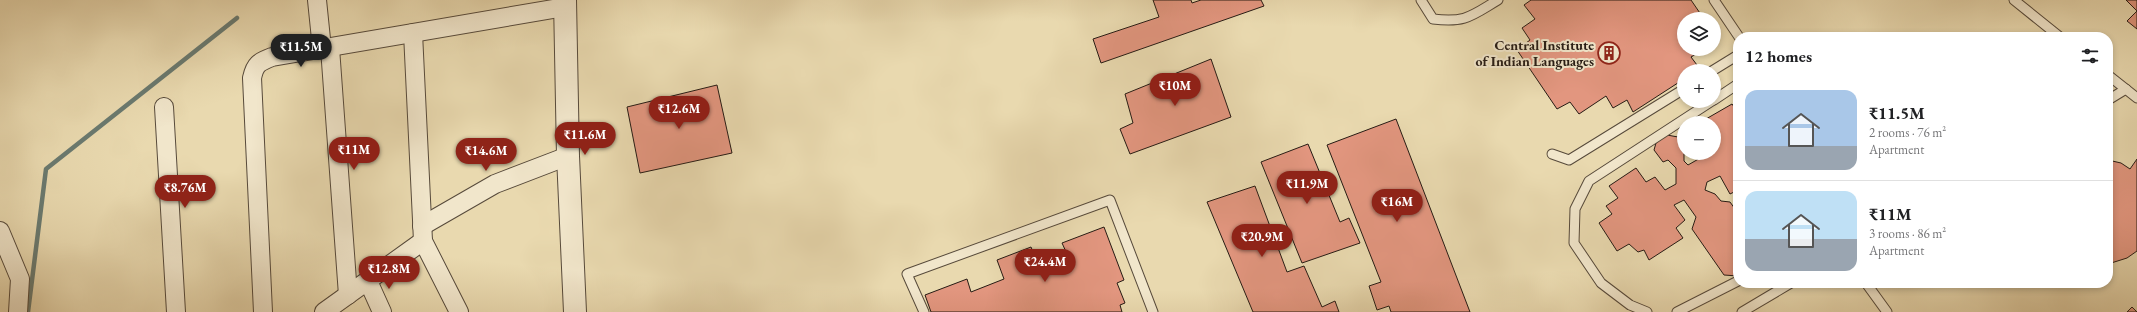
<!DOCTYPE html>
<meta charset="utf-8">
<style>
:root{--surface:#fff;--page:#f2f2f2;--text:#202124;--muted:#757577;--line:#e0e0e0;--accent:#8f2418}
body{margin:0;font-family:"EB Garamond",serif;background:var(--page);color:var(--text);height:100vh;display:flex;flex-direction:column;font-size:15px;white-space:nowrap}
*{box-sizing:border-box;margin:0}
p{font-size:13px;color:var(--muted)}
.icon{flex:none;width:22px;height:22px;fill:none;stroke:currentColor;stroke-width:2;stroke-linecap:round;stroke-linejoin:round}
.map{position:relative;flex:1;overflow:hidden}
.panel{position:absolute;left:1733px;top:32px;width:380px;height:256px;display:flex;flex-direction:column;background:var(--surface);border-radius:16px;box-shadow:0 2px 6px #0003}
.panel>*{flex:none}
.tools{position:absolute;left:1677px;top:12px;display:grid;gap:8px}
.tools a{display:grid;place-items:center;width:44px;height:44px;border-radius:50%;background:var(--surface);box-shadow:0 2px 6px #0003;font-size:20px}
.price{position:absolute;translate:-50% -34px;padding:0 9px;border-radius:14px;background:var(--accent);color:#fff;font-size:13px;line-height:26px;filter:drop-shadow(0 1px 2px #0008)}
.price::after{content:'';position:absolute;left:50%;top:24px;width:12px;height:9px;margin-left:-6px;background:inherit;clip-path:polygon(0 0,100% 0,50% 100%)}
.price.on{background:#222;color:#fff}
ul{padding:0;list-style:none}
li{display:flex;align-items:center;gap:12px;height:100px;padding:0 12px}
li+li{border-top:1px solid var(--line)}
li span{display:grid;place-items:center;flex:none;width:112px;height:80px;border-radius:12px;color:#555}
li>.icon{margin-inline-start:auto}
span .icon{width:48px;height:48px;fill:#fffc;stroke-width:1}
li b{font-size:17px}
h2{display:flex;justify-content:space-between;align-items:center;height:48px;padding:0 12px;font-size:17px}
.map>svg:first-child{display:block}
</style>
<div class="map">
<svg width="2137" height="312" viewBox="0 0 2137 312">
<rect width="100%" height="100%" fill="#e9d9af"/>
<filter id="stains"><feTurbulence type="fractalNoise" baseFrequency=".005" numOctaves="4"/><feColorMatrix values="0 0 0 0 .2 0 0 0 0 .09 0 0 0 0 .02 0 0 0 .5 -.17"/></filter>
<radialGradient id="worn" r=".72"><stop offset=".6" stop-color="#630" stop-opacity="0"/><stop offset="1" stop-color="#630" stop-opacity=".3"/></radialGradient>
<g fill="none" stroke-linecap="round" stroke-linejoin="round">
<path stroke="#6a7a70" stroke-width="4.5" d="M28 312 46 169 237 18"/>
</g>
<g fill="#e2967f" stroke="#261b14">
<path d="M1153 0H1191L1192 3 1201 0H1261L1264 6 1101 63 1093 39 1159 17Z"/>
<path d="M1531 0H1691L1704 19H1684V49H1705L1691 57 1700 69 1684 71V79L1633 112 1627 100 1613 108 1606 96 1579 114 1570 102 1557 109 1517 50 1530 40 1522 28 1535 19 1524 5Z"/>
<path d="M2126 0H2137V11Z"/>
<path d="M2137 11V29L2127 21Z"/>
<path d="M1211 59 1231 117 1130 154 1120 129 1133 123 1125 94Z"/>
<path d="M717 85 732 153 640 173 627 107Z"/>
<path d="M1732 104 1738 112V190L1730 194 1720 176 1707 182 1705 190 1715 194 1721 201 1730 202 1738 213V276L1724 275 1692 229 1696 217 1684 200 1674 205 1685 220 1676 228 1683 238 1649 260 1644 250 1638 252 1629 244 1617 251 1599 223 1612 214 1606 206 1618 198 1609 186 1636 168 1646 182 1655 177 1665 190 1676 184V168L1668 160 1663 162 1654 150 1656 143 1667 135 1678 137 1684 145V161L1688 165 1702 157 1700 153H1714V123H1699Z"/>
<path d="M1396 119 1470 312H1391L1389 306 1377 310 1369 286 1381 282 1327 145Z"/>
<path d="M1308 144 1340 222 1349 218 1360 243 1302 263 1261 162Z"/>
<path d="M2137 159V251L2127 258 2108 264V160L2121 163 2130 169Z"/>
<path d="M1255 186 1287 272 1304 266 1322 307 1335 301 1339 312H1253L1207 202Z"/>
<path d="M1104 227 1124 280 1117 283 1125 303 1120 305 1122 312H931L925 295 967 279 971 292 1004 279 997 260 1031 247 1038 264 1067 254 1062 243Z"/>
<path d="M2132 307 2137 312H2127Z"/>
</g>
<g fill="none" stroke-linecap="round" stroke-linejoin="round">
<g stroke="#574a3b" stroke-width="11">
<g id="service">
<path d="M1421 0 1433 19C1466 23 1471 16 1498 0"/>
<path d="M1714 0 1739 37"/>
<path d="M2014 0 2060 37"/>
<path d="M1712 71 1738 55"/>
<path d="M2108 75 2137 98"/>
<path d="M1714 100 1738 84"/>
<path d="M2108 100 2126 89"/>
<path d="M1552 154 1569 160 1684 89"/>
<path d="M1866 283 1887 312"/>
<path d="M924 312 907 274 1110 200 1153 312"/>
<path d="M1647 312 1630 305 1601 283 1574 243 1575 209 1589 181 1712 101"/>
<path d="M1677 312 1738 281"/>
<path d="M1742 312 1791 283"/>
</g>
</g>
<g stroke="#574a3b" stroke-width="20">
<g id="minor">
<path d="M317 0 322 49"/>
<path d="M413 33 423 241 459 312"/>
<path d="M330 48 348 295"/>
<path d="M164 107 176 312"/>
<path d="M422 226 495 184 568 156"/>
<path d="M0 231 20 279 18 312"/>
<path d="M368 281 382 312"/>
<path d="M263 312 252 78C255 64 259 62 272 57L565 7"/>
<path d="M324 312 423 241"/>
</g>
</g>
<g stroke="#574a3b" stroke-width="24">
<path id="tertiary" d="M565 0 568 156 575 312"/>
</g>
<use href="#service" stroke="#f1e6cb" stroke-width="9"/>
<use href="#minor" stroke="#f1e6cb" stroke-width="18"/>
<use href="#tertiary" stroke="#f1e6cb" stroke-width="22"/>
</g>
<defs>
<g id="building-ring" transform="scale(1.15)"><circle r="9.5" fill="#f1e6cb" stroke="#8f2418" stroke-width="1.5"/><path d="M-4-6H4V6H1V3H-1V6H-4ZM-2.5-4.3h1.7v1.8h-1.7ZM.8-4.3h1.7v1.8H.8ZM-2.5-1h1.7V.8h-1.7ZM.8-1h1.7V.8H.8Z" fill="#8f2418"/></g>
</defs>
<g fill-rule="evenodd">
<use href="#building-ring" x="1609" y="53"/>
</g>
<g text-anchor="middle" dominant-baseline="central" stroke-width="4" stroke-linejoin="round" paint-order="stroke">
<g font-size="14" font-weight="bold" fill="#261b14" stroke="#f1e6cb" text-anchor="end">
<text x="1594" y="45">Central Institute<tspan x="1594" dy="16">of Indian Languages</tspan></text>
</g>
</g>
<rect width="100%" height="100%" filter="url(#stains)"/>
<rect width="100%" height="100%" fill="url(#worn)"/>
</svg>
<div class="tools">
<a><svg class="icon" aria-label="layers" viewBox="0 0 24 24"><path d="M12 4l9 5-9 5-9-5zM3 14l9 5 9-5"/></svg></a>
<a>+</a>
<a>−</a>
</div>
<b class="price on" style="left:301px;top:68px">₹11.5M</b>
<b class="price" style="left:1175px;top:107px">₹10M</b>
<b class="price" style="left:679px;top:130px">₹12.6M</b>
<b class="price" style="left:585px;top:156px">₹11.6M</b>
<b class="price" style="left:354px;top:171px">₹11M</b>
<b class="price" style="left:486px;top:172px">₹14.6M</b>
<b class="price" style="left:1307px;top:205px">₹11.9M</b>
<b class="price" style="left:185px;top:209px">₹8.76M</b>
<b class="price" style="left:1397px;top:223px">₹16M</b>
<b class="price" style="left:1262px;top:258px">₹20.9M</b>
<b class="price" style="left:1045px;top:283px">₹24.4M</b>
<b class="price" style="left:389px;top:290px">₹12.8M</b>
<section class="panel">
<h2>12 homes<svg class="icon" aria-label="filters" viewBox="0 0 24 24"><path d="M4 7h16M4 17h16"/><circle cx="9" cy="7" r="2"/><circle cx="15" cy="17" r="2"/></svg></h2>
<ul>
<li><span style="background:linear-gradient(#a9c7e8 70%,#9aa5b1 0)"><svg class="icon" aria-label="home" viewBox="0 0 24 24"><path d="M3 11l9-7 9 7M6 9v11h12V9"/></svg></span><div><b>₹11.5M</b><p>2 rooms · 76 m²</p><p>Apartment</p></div></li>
<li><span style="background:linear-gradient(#bfe0f5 60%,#9aa5b1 0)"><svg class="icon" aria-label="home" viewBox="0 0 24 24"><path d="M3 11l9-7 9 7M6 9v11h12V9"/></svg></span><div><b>₹11M</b><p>3 rooms · 86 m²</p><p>Apartment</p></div></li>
</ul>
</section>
</div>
